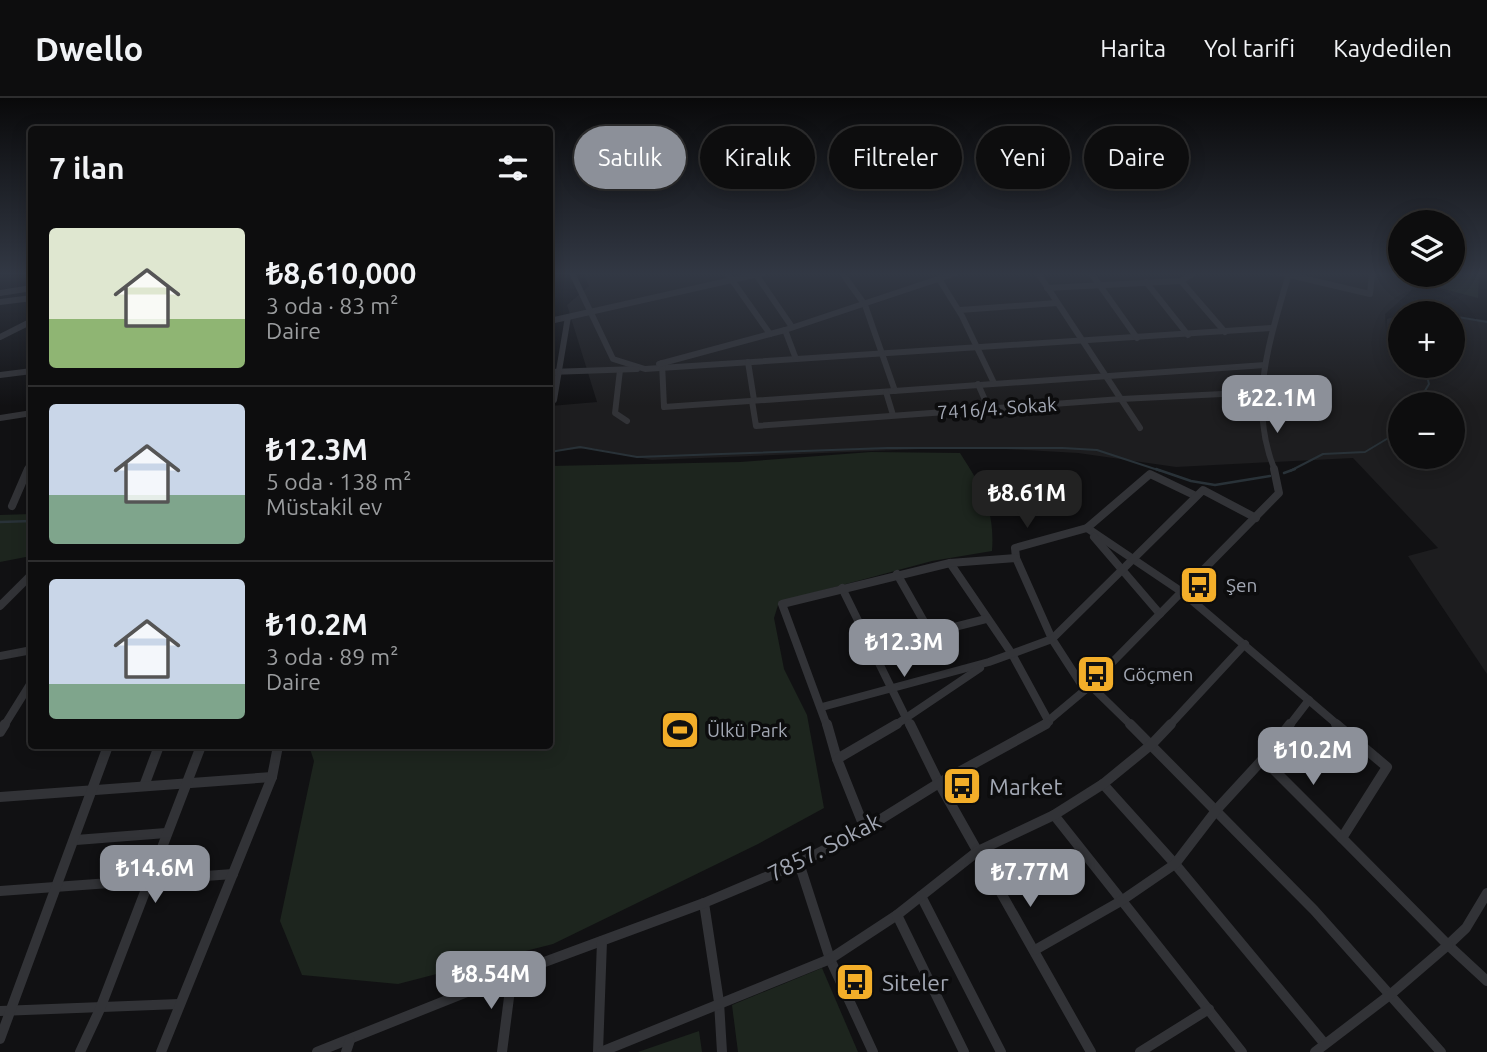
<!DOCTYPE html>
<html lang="tr">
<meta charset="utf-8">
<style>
:root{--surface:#0d0d0e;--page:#1b1b1c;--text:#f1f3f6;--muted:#9a9c9e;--line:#2d2d2e;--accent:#8c9099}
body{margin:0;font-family:Ubuntu,sans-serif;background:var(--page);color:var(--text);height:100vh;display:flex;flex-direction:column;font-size:26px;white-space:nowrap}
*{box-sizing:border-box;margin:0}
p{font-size:23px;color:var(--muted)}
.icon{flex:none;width:38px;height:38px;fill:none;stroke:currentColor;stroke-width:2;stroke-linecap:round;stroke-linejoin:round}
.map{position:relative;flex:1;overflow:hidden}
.sheet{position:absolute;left:28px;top:28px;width:525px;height:623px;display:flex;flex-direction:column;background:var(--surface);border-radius:7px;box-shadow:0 4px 18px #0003,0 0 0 2px var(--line)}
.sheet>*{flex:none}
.banner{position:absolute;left:574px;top:28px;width:665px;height:63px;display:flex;gap:14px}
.fabs{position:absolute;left:1388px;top:112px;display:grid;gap:14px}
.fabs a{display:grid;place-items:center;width:77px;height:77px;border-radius:50%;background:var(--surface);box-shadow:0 4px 18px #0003,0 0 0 2px var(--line);font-size:35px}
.price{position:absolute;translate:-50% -60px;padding:0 16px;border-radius:14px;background:var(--accent);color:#fff;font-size:23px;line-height:46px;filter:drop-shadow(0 2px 4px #0008)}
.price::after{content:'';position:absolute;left:50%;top:42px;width:21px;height:16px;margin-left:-10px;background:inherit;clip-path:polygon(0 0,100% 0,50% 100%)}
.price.active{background:#222;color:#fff}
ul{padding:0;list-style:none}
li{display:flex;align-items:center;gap:21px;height:175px;padding:0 21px}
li+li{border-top:2px solid var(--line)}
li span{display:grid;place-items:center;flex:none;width:196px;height:140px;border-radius:7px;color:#555}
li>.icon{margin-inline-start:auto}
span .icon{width:84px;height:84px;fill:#fffc;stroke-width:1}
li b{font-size:30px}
h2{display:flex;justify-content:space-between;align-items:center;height:84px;padding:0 21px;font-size:30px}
.tag{padding:0 24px;border-radius:32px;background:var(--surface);box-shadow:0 4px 18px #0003,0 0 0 2px var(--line);font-size:24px;line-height:63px}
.tag.active{background:var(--accent);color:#fff}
header{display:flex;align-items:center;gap:42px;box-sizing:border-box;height:98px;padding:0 35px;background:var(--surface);border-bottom:2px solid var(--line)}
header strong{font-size:33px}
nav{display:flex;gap:38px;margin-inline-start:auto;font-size:24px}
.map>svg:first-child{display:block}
</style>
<header>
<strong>Dwello</strong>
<nav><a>Harita</a><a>Yol tarifi</a><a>Kaydedilen</a></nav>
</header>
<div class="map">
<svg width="1487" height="954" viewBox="0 0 1487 954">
<rect width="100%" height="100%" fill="#111113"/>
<path fill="#1d1d1f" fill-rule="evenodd" d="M583 175H1400V177H1415L1411 193 1385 216 1386 232 1387 221 1400 217V268H1452L1453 219 1487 222V576L1408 458 1438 450 1353 360 1176 369 1078 355 971 349 652 362 591 350 550 353V308L597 304 567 207 589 188ZM1400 306H1452V359H1400Z"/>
<g fill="#1d251e">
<path d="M1453 175H1479L1478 200 1421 185 1422 177H1452Z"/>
<path d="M871 354 960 355C982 389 995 412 992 453L932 463 779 504 774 520 784 571 807 617 824 710 758 746 553 846 398 886 302 877 280 823 314 663 309 648H550V368L740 364Z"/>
<path d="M31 416V458L0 464V417Z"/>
<path d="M822 870 858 954H738L732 907Z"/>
<path d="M699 933 702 954H638Z"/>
</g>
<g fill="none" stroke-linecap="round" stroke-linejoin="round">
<g stroke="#293238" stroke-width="2">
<path d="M1452 218 1487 224"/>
<path d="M1400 223 1393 227 1391 240 1400 259"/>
<path d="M1410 268 1428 282 1429 286 1417 306"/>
<path d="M550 354 580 349 637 359 887 350H1063L1097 352 1161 373"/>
<path d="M1290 373 1323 356 1365 354 1400 333"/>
</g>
<g stroke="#293238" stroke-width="2.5">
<path d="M1156 371 1191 383 1215 387 1270 378"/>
<path d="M1284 375 1295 371"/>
<path d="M0 424 32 423"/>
</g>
<g stroke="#323337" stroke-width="6">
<path d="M572 175 613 261 645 271 1271 230"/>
<path d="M727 175 770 236"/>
<path d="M755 175 792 229"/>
<path d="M842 175 865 207 895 293"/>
<path d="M1038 175 1140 330"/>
<path d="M1091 175 1137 240"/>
<path d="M1281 175 1370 196 1372 175"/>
<path d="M939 181 962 218 994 285"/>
<path d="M1181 183 1225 234"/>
<path d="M1146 184 1188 237"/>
<path d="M1047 190 1181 183 1194 175"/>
<path d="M0 195 32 190"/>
<path d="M0 204 32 200"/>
<path d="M960 212 1057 205"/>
<path d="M550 223 763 175"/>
<path d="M785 232 796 261"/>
<path d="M0 239 32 223"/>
<path d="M748 264 754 302"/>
<path d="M662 265 664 309 1265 267"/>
<path d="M659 266 785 232 956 175"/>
<path d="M620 272 615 315 627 323"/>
<path d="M550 274 637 271"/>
<path d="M0 277 32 273"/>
<path d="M978 286 989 311"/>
<path d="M886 294 893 317"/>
<path d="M554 302 568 219"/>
<path d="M752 303 756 328 1121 301 1263 294"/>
<path d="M0 320 32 315"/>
<path d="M27 373 32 362"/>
<path d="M1275 373C1247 305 1270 242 1289 175"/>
</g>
<g stroke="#323337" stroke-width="8">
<path d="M12 408 28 371"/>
<path d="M1087 430 1182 494 1339 628"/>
<path d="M1094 439 1160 516"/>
<path d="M950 465 1012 556 1049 624"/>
<path d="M897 476 931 536"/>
<path d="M842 490 910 628"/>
<path d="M0 508 32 476"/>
<path d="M871 550 986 521"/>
<path d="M0 558 32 552"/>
<path d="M1090 587 1132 628"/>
<path d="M1085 592 1052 541 1016 460 1015 450 1087 430 1150 376 1196 398"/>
<path d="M822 609 989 564 1052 541 1203 392 1256 420"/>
<path d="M4 628 32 583"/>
<path d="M827 628 782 506 950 465 1016 460"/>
<path d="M894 628 980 570"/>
<path d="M1042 628 1085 592 1279 395 1274 371"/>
<path d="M1169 628 1245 546"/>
<path d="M1289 628 1309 602"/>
</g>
<g stroke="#323337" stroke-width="10">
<path d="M827 626 837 661 865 731"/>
<path d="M910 626 939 685 1091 954"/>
<path d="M1130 626 1314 812 1441 954"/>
<path d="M0 634 5 626"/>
<path d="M837 661 897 626"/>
<path d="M1263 661 1342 740"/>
<path d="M1103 686 1175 766 1324 945"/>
<path d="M144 688 159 648"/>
<path d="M0 699 272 679"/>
<path d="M1054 717 1242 954"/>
<path d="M76 742 166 735"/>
<path d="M799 765 830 861 873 954"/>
<path d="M0 793 233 776"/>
<path d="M1487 795 1466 830 1448 847 1487 883"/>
<path d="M921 798 1001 954"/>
<path d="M704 805 719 904 722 954"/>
<path d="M1035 852 1121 803 1175 766 1218 710 1263 661 1290 626"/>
<path d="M0 913 179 906"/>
<path d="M0 941 108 648"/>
<path d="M80 954 100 911 201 648"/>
<path d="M161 954 272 679 278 648"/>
<path d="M317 954 512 876 704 805 799 765 865 731 939 685 1046 626"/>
<path d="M346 954 350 942"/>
<path d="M502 954 512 876"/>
<path d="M598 954 602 843"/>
<path d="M601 954 830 861 897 817"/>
<path d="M964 954 897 817 978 753 1054 717 1103 686 1152 646 1171 626"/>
<path d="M1140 954 1209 911"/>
<path d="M1315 954 1391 896 1448 847 1342 740 1387 669 1336 626"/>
</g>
</g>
<linearGradient id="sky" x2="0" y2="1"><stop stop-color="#09090a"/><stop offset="0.57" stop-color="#323844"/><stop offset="1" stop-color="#323844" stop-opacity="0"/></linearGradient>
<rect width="1487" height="308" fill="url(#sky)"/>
<defs>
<g id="bus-square" transform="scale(2.0125)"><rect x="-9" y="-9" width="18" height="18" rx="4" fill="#f3ae29" stroke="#0c0c0d"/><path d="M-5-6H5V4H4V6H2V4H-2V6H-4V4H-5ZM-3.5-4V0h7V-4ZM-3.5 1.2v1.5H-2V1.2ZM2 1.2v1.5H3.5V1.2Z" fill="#111"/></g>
<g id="stadium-square" transform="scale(2.0125)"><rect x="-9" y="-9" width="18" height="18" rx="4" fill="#f3ae29" stroke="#0c0c0d"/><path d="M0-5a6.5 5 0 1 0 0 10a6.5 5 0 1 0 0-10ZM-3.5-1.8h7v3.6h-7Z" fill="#111"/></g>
</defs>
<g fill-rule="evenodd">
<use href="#bus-square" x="1199" y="487"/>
<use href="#bus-square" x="1096" y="576"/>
<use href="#stadium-square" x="680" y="632"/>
<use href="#bus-square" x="962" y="688"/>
<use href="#bus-square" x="855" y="884"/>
</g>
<g text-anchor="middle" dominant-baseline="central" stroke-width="7" stroke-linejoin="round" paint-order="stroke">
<g font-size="19" fill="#a2a7b3" stroke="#0c0c0d">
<text transform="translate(997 310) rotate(-4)">7416/4. Sokak</text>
</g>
<g font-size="19" fill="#a2a7b3" stroke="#0c0c0d" text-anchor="start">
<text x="1226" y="487">Şen</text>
<text x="1123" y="576">Göçmen</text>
<text x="707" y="632">Ülkü Park</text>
</g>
<g font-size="23" fill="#a2a7b3" stroke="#0c0c0d" text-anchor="start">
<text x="989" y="688">Market</text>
<text x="882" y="884">Siteler</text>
</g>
<g font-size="23" fill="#a2a7b3" stroke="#0c0c0d">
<text transform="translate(824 749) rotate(-27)">7857. Sokak</text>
</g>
</g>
</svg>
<div class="fabs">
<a><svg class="icon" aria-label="layers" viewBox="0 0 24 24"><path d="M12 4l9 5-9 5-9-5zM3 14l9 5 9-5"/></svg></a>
<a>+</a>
<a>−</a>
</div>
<b class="price" style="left:1277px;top:337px">₺22.1M</b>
<b class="price active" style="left:1027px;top:432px">₺8.61M</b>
<b class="price" style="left:904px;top:581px">₺12.3M</b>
<b class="price" style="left:1313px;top:689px">₺10.2M</b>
<b class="price" style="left:155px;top:807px">₺14.6M</b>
<b class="price" style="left:1030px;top:811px">₺7.77M</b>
<b class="price" style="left:491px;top:913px">₺8.54M</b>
<div class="banner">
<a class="tag active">Satılık</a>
<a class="tag">Kiralık</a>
<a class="tag">Filtreler</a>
<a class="tag">Yeni</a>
<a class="tag">Daire</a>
</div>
<section class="sheet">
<h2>7 ilan<svg class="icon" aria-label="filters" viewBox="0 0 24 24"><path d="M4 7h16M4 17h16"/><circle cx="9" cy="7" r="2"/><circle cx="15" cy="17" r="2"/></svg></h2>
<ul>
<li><span style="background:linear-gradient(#dfe7d0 65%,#8fb573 0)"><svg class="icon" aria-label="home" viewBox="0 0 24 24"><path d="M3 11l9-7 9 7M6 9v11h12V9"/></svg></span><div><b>₺8,610,000</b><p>3 oda · 83 m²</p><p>Daire</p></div></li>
<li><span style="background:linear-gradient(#c9d6e8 65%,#7fa58c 0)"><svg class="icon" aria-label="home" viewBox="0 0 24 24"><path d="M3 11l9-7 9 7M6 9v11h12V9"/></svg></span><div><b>₺12.3M</b><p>5 oda · 138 m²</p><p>Müstakil ev</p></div></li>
<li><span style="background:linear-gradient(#c9d6e8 75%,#7fa58c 0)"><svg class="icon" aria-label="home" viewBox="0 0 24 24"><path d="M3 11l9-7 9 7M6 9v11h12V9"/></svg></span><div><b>₺10.2M</b><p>3 oda · 89 m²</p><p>Daire</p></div></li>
</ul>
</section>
</div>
